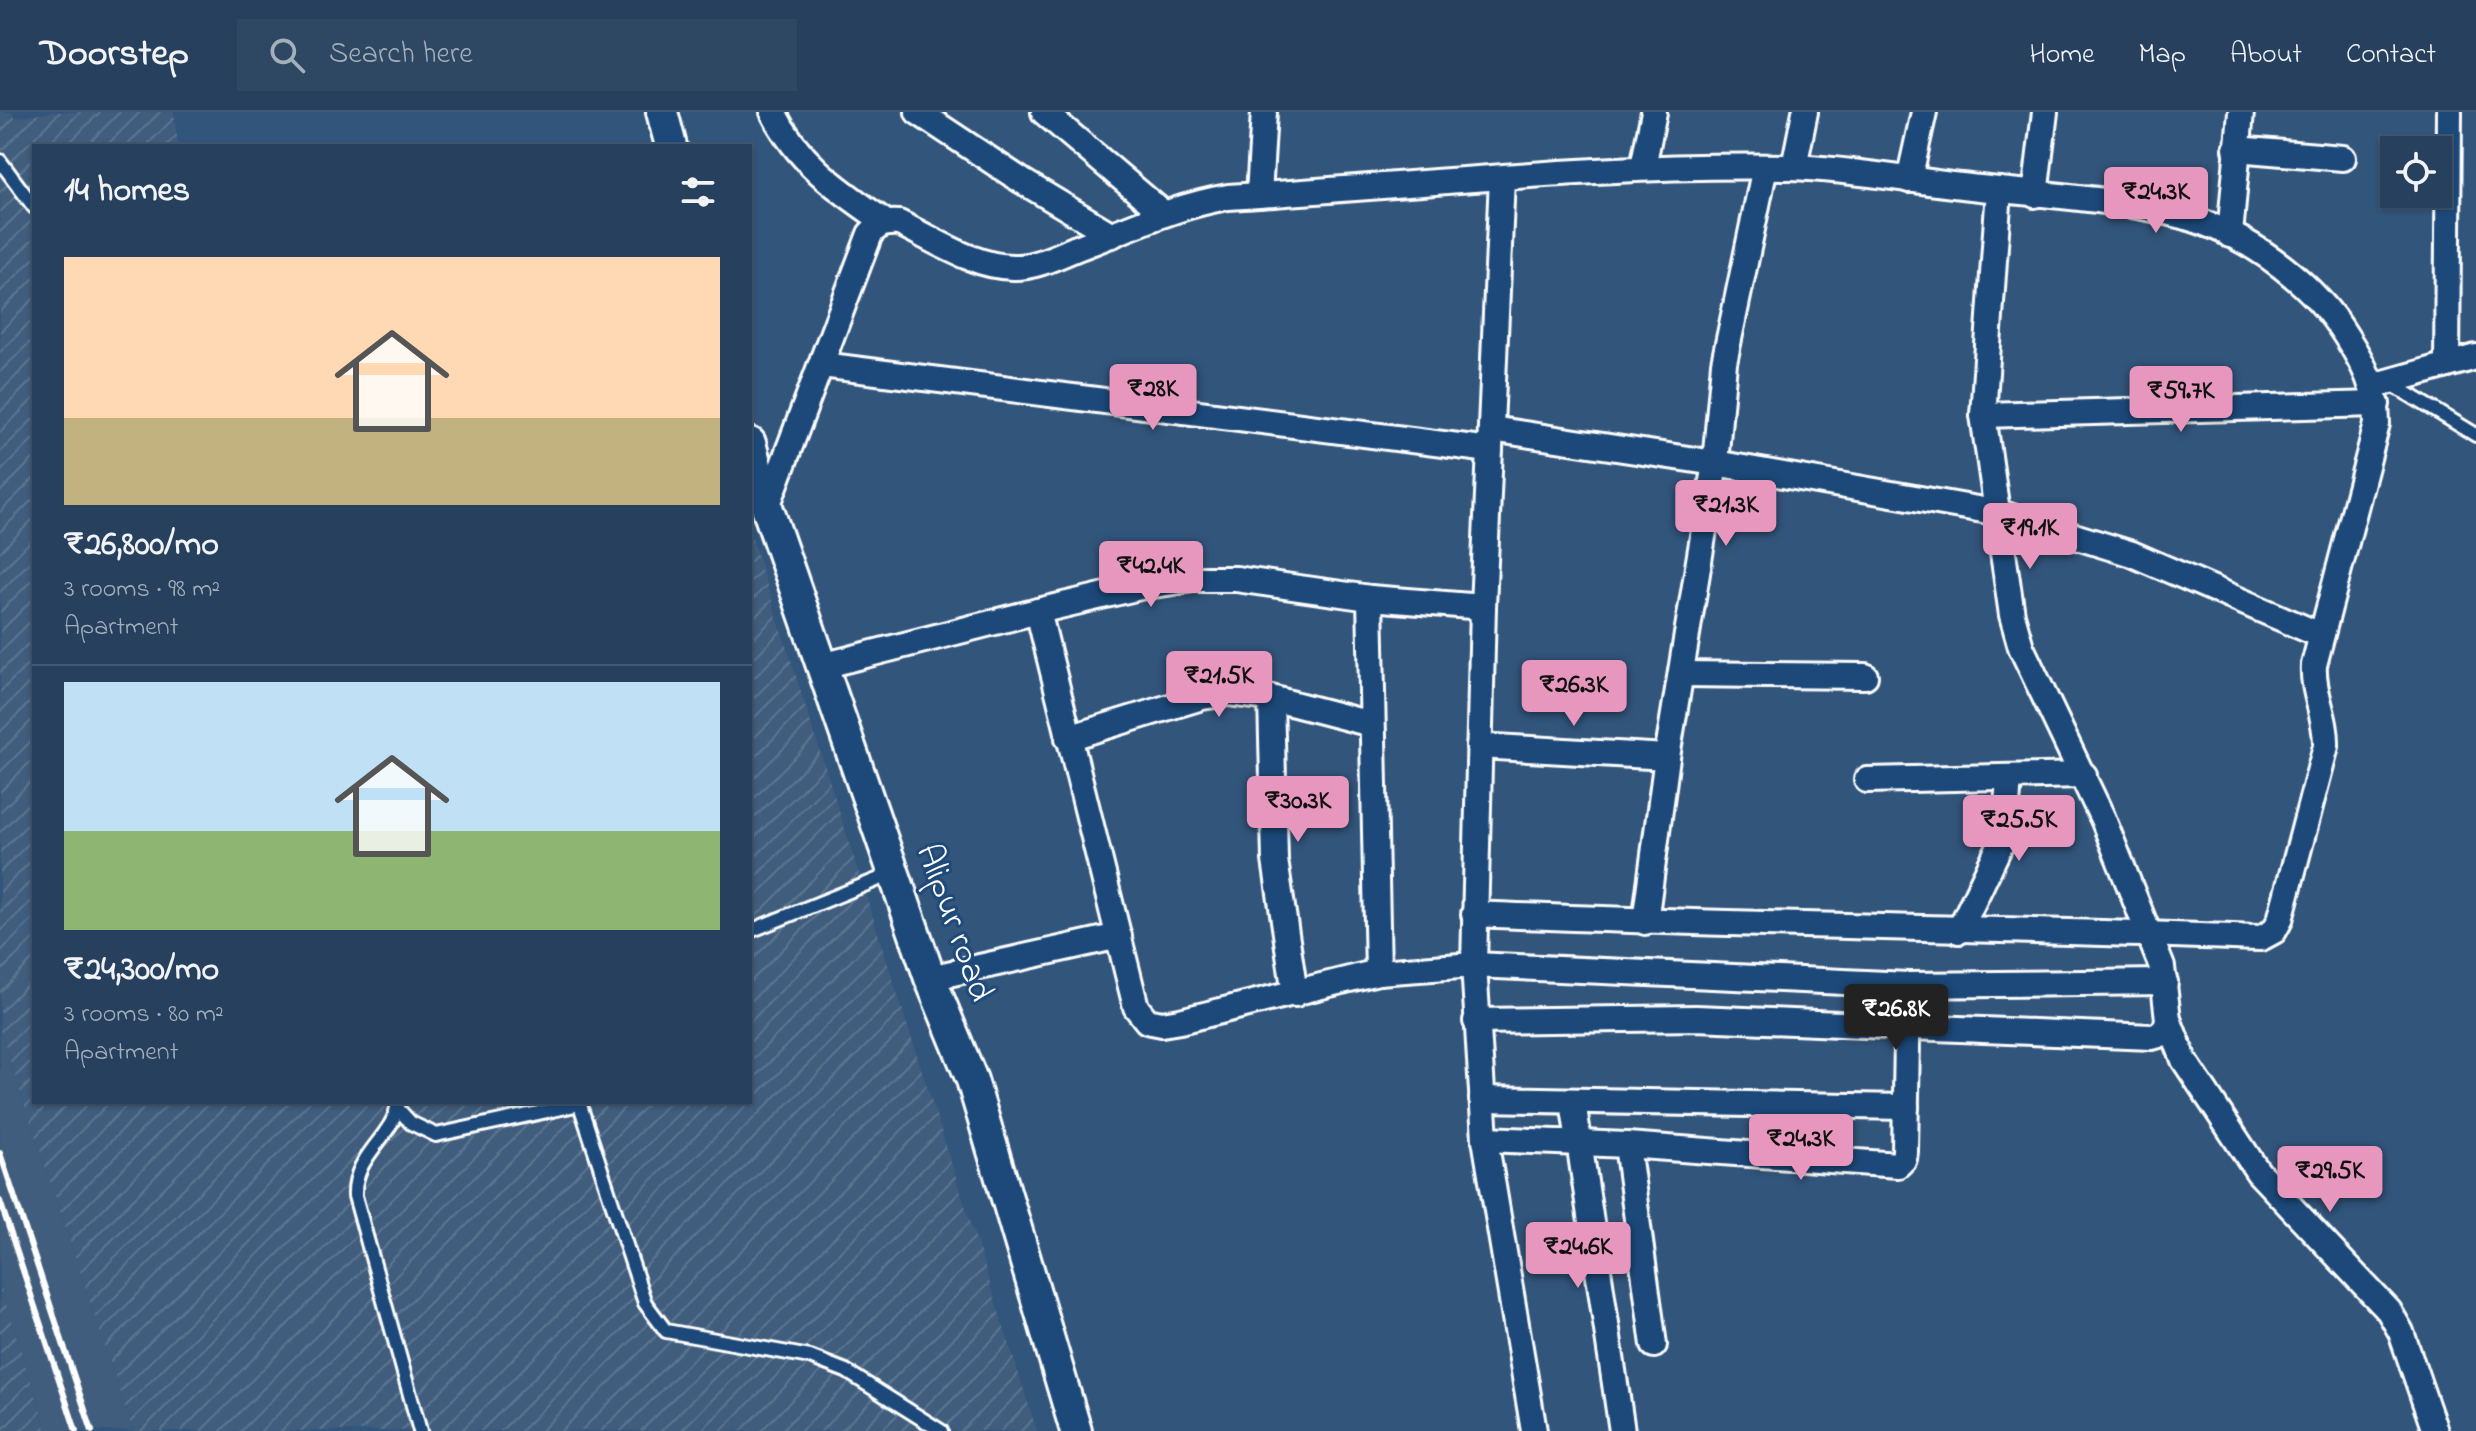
<!DOCTYPE html>
<meta charset="utf-8">
<style>
:root{--surface:#26405d;--page:#2e4763;--text:#f1f3f6;--muted:#a4afbc;--line:#425972;--accent:#e797bd}
body{margin:0;font-family:"Indie Flower",sans-serif;background:var(--page);color:var(--text);height:100vh;display:flex;flex-direction:column;font-size:30px;white-space:nowrap}
*{box-sizing:border-box;margin:0}
p{font-size:26px;color:var(--muted)}
.icon{flex:none;width:44px;height:44px;fill:none;stroke:currentColor;stroke-width:2;stroke-linecap:round;stroke-linejoin:round}
.map{position:relative;flex:1;overflow:hidden}
.details{position:absolute;left:32px;top:32px;width:720px;height:960px;display:flex;flex-direction:column;background:var(--surface);border-radius:0px;box-shadow:0 2px 6px #0004,0 0 0 2px var(--line)}
.details>*{flex:none}
.controls{position:absolute;left:2380px;top:24px;display:grid;gap:16px}
.controls a{display:grid;place-items:center;width:72px;height:72px;border-radius:0px;background:var(--surface);box-shadow:0 2px 6px #0004,0 0 0 2px var(--line);font-size:40px}
.price{position:absolute;translate:-50% -68px;padding:0 18px;border-radius:8px;background:var(--accent);color:#111;font-size:26px;line-height:52px;filter:drop-shadow(0 2px 4px #0008)}
.price::after{content:'';position:absolute;left:50%;top:48px;width:24px;height:18px;margin-left:-12px;background:inherit;clip-path:polygon(0 0,100% 0,50% 100%)}
.price.on{background:#222;color:#fff}
ul{padding:0;list-style:none}
li{display:grid;align-content:center;gap:16px;height:424px;padding:0 32px}
li+li{border-top:2px solid var(--line)}
li span{display:grid;place-items:center;height:248px;border-radius:0px;color:#555}
li>.icon{margin-inline-start:auto}
span .icon{width:144px;height:144px;fill:#fffc;stroke-width:1}
li b{font-size:34px}
h2{display:flex;justify-content:space-between;align-items:center;height:96px;padding:0 32px;font-size:34px}
header{display:flex;align-items:center;gap:48px;box-sizing:border-box;height:112px;padding:0 40px;background:var(--surface);border-bottom:2px solid var(--line)}
header strong{font-size:38px}
nav{display:flex;gap:44px;margin-inline-start:auto;font-size:28px}
.search{width:560px;height:72px;background:var(--page);display:flex;align-items:center;gap:20px;box-sizing:border-box;padding:0 28px;border-radius:0px;color:var(--muted);font-size:30px}
.map>svg:first-child{display:block}
</style>
<header>
<strong>Doorstep</strong>
<div class="search"><svg class="icon" aria-label="search" viewBox="0 0 24 24"><circle cx="10" cy="10" r="6"/><path d="M15 15l6 6"/></svg>Search here</div>
<nav><a>Home</a><a>Map</a><a>About</a><a>Contact</a></nav>
</header>
<div class="map">
<svg width="2476" height="1319" viewBox="0 0 2476 1319">
<defs>
<pattern id="industrial-furrows" width="10" height="10" patternUnits="userSpaceOnUse" patternTransform="scale(2)"><rect width="10" height="10" fill="#3f5d7d"/><path d="M-1 1l2-2M0 10L10 0M9 11l2-2" fill="none" stroke="#5c7590"/></pattern>
</defs>
<rect width="100%" height="100%" fill="#32557c"/>
<filter id="ink" filterUnits="userSpaceOnUse"><feTurbulence type="fractalNoise" baseFrequency=".0125" numOctaves="2"/><feDisplacementMap in="SourceGraphic" scale="16" xChannelSelector="R" yChannelSelector="G"/><feConvolveMatrix kernelMatrix="1 2 1 2 8 2 1 2 1" color-interpolation-filters="sRGB"/></filter>
<g filter="url(#ink)">
<path fill="#3f5d7d" d="M0 918 133 1319H47L0 1173Z"/>
<g fill="url(#industrial-furrows)">
<path d="M0 0H13L14 6 54 0H174L178 34H34V990H750V420L1037 1319H133L0 918Z"/>
<path d="M0 1173 47 1319H0Z"/>
</g>
<g fill="none" stroke-linecap="round" stroke-linejoin="round">
<g stroke="#fff" stroke-width="18">
<g id="service">
<path d="M0 49 34 95"/>
<path d="M2390 271 2476 323"/>
<path d="M750 819 894 761"/>
<path d="M398 990C395 1025 353 1042 355 1084L420 1319"/>
<path d="M579 990 645 1191 666 1219 810 1245 846 1259 941 1319"/>
<path d="M398 997 411 1011 436 1023 580 992"/>
</g>
</g>
<g stroke="#fff" stroke-width="30">
<g id="minor">
<path d="M773 0C799 52 839 78 885 110"/>
<path d="M918 0 1022 69 1112 123"/>
<path d="M1044 0 1163 101"/>
<path d="M2236 37 2343 46"/>
<path d="M1643 55 1654 0"/>
<path d="M1794 55 1805 0"/>
<path d="M1502 66 1483 495 1474 853 1485 1027 1534 1319"/>
<path d="M1909 68 1924 0"/>
<path d="M1259 83 1264 0"/>
<path d="M2035 83 2045 0"/>
<path d="M2230 123 2241 0"/>
<path d="M822 253 1490 338"/>
<path d="M2447 253 2449 0"/>
<path d="M2373 274 2476 245"/>
<path d="M1983 303 2377 292"/>
<path d="M1491 317 1715 351 2000 401 2132 442 2320 523"/>
<path d="M767 395 870 122C879 112 885 110 899 111 933 127 974 155 1013 155 1034 156 1057 144 1077 136 1128 117 1174 94 1228 85 1415 74 1603 51 1791 55 1854 57 1917 70 1980 76 2046 83 2137 88 2199 109 2256 129 2314 172 2346 224 2364 252 2377 277 2377 312L2314 553C2312 581 2327 605 2326 634L2280 808 2274 819 2261 826C1999 816 1737 814 1474 802"/>
<path d="M1370 486 1378 860"/>
<path d="M1038 499 1136 895 1147 909 1162 912 1180 909 1378 860 1474 853 1908 873 2165 870"/>
<path d="M822 554 1038 499 1140 475 1194 467H1236L1370 486 1483 495"/>
<path d="M1681 562 1865 564"/>
<path d="M1271 586 1275 748 1295 882"/>
<path d="M1068 626 1202 585 1229 581 1271 586 1371 612"/>
<path d="M1479 634 1667 645"/>
<path d="M1867 668 2084 663"/>
<path d="M1645 810 1667 645 1715 351 1724 251 1765 55"/>
<path d="M1959 819 2005 723 2009 666"/>
<path d="M930 866 1119 824"/>
<path d="M2168 907 2184 948 2258 1060 2389 1199 2401 1220 2435 1319"/>
<path d="M1476 909 1696 906 2152 925 2159 923 2166 916 2168 907 2162 855 2103 707 2021 535 2012 503 1983 303 1999 78"/>
<path d="M1482 987 1906 995"/>
<path d="M1573 989 1622 1319"/>
<path d="M1485 1027 1627 1033 1898 1053 1904 1047 1905 1039 1908 873"/>
<path d="M1627 1033 1654 1233"/>
</g>
</g>
<g stroke="#fff" stroke-width="36">
<g id="tertiary">
<path d="M662 0 671 34"/>
<path d="M750 331 767 395 930 866 972 968 1076 1319"/>
</g>
</g>
<use href="#service" stroke="#1f4a7a" stroke-width="12"/>
<use href="#minor" stroke="#1f4a7a" stroke-width="24"/>
<use href="#tertiary" stroke="#1f4a7a" stroke-width="30"/>
<g stroke="#fff" stroke-width="6">
<path d="M0 1041 92 1319"/>
<path d="M0 1089 76 1319"/>
</g>
</g>
</g>
<g text-anchor="middle" dominant-baseline="central" stroke-width="6" stroke-linejoin="round" paint-order="stroke">
<g font-size="36" fill="#fff" stroke="#1f4a7a">
<text transform="translate(953 811) rotate(70)">Alipur road</text>
</g>
</g>
</svg>
<div class="controls">
<a><svg class="icon" aria-label="locate" viewBox="0 0 24 24"><circle cx="12" cy="12" r="6"/><path d="M12 2v4M12 18v4M2 12h4M18 12h4"/></svg></a>
</div>
<b class="price" style="left:2156px;top:123px">₹24.3K</b>
<b class="price" style="left:1153px;top:320px">₹28K</b>
<b class="price" style="left:2181px;top:322px">₹59.7K</b>
<b class="price" style="left:1726px;top:436px">₹21.3K</b>
<b class="price" style="left:2030px;top:459px">₹19.1K</b>
<b class="price" style="left:1151px;top:497px">₹42.4K</b>
<b class="price" style="left:1219px;top:607px">₹21.5K</b>
<b class="price" style="left:1574px;top:616px">₹26.3K</b>
<b class="price" style="left:1298px;top:732px">₹30.3K</b>
<b class="price" style="left:2019px;top:751px">₹25.5K</b>
<b class="price on" style="left:1896px;top:940px">₹26.8K</b>
<b class="price" style="left:1801px;top:1070px">₹24.3K</b>
<b class="price" style="left:2330px;top:1102px">₹29.5K</b>
<b class="price" style="left:1578px;top:1178px">₹24.6K</b>
<section class="details">
<h2>14 homes<svg class="icon" aria-label="filters" viewBox="0 0 24 24"><path d="M4 7h16M4 17h16"/><circle cx="9" cy="7" r="2"/><circle cx="15" cy="17" r="2"/></svg></h2>
<ul>
<li><span style="background:linear-gradient(#ffd9b3 65%,#c2b280 0)"><svg class="icon" aria-label="home" viewBox="0 0 24 24"><path d="M3 11l9-7 9 7M6 9v11h12V9"/></svg></span><div><b>₹26,800/mo</b><p>3 rooms · 98 m²</p><p>Apartment</p></div></li>
<li><span style="background:linear-gradient(#bfe0f5 60%,#8fb573 0)"><svg class="icon" aria-label="home" viewBox="0 0 24 24"><path d="M3 11l9-7 9 7M6 9v11h12V9"/></svg></span><div><b>₹24,300/mo</b><p>3 rooms · 80 m²</p><p>Apartment</p></div></li>
</ul>
</section>
</div>
